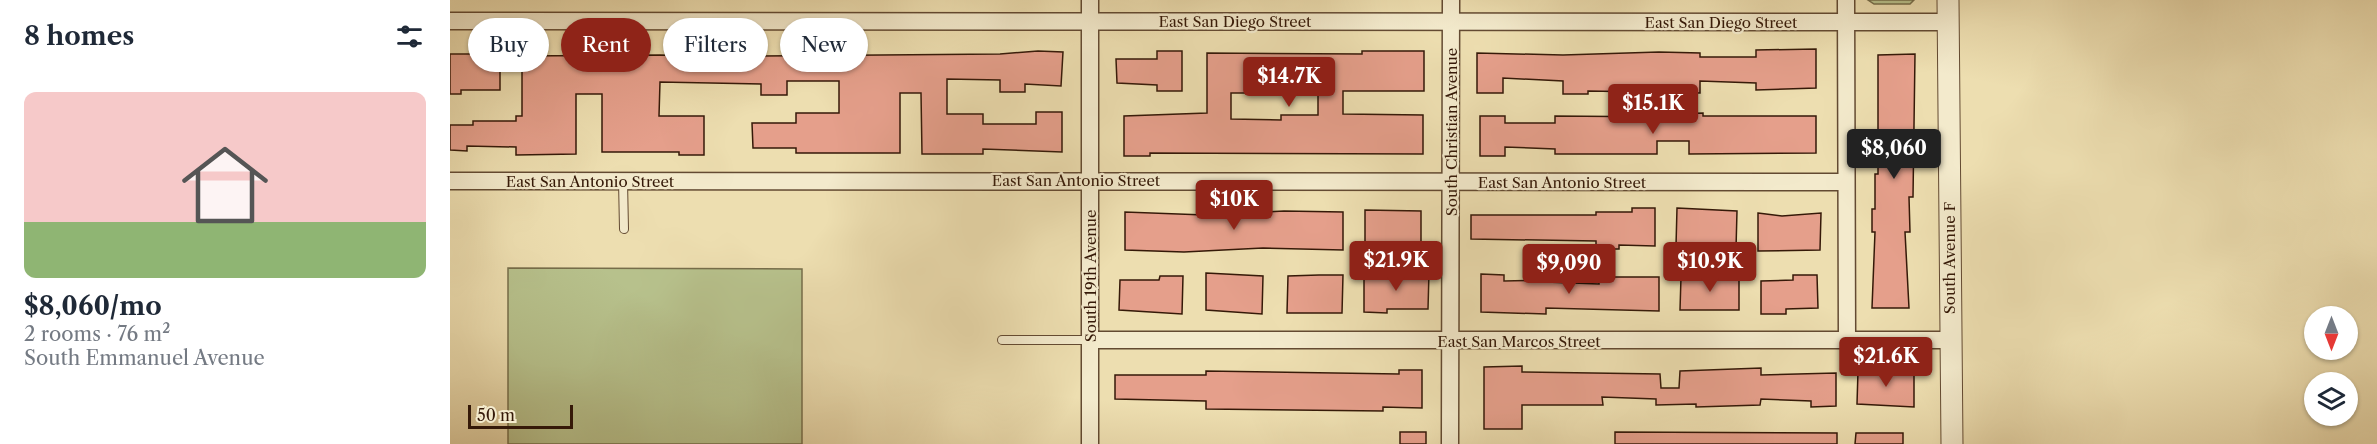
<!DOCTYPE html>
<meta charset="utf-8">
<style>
:root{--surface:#fff;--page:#f6f6f7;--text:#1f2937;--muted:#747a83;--accent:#8f2418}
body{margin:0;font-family:"Libre Caslon Text",serif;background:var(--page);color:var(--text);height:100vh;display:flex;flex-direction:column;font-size:22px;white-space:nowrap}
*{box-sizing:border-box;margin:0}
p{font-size:20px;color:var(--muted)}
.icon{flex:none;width:33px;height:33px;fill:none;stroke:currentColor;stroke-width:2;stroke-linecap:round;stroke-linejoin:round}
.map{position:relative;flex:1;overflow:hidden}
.side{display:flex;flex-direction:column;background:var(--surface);width:450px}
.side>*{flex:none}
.guide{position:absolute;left:18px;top:18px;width:570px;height:54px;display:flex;gap:12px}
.needle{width:39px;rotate:180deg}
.fabs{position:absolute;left:1854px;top:306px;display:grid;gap:12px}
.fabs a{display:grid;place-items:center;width:54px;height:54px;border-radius:50%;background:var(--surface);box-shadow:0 2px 4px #0004;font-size:30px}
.scale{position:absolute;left:18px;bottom:15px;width:105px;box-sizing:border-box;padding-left:6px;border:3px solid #351908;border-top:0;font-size:16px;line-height:21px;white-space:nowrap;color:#351908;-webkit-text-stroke:4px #f3eacc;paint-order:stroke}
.price{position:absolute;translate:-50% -51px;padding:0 14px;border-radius:6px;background:var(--accent);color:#fff;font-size:20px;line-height:39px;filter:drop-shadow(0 2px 3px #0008)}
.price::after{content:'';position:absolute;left:50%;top:36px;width:18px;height:14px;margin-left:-9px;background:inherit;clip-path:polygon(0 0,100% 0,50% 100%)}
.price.active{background:#222;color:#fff}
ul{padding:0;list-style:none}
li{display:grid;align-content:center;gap:12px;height:318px;padding:0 24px}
li span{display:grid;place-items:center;height:186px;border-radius:12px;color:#555}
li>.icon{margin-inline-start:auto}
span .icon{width:108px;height:108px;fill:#fffc;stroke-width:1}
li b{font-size:26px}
h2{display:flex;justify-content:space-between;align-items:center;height:72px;padding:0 24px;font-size:26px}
.tag{padding:0 21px;border-radius:27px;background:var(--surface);box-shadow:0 2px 4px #0004;font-size:21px;line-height:54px}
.tag.active{background:var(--accent);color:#fff}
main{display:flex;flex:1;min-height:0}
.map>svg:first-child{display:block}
</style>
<main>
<section class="side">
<h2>8 homes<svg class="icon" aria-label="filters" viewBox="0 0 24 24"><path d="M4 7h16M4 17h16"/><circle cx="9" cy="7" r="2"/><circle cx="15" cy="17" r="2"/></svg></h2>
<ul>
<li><span style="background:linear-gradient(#f6c9c9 70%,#8fb573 0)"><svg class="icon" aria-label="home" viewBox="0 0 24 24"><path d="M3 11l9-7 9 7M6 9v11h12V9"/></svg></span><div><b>$8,060/mo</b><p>2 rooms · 76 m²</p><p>South Emmanuel Avenue</p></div></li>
</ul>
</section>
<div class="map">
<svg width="1927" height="444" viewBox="0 0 1927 444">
<rect width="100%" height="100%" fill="#eddeb0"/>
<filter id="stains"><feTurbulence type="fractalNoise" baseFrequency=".00333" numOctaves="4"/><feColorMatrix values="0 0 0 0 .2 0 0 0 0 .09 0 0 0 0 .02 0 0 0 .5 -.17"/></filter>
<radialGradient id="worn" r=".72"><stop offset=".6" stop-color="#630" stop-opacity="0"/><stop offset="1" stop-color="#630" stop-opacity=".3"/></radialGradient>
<g fill="#b7c18c" stroke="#766d4a" stroke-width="1.5">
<path d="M1418 0H1464L1460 4H1424Z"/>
<path d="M58 268 352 269V444H58Z"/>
</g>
<g fill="#e59f8b" stroke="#351908" stroke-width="1.5" fill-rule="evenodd">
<path d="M1366 49V88L1306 90V83L1250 81V93L1138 91V94H1113V81L1053 78V93H1027V53L1113 55 1209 52 1250 53V57H1306V50Z"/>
<path d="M25 51H50V90H11V94H0V54H25Z"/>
<path d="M588 51 613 52 611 86 575 84V92H550V80L497 79V114H533V124H586V112H612V152L533 149V154H472L471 93H450V153H346V148H303L302 123H346V113H389V81H337V95H311V84L210 82 209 116H254V155H229V152H152V94H126V154L66 155V147L17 146V151L0 150V125H23V121H66V116H72V56L210 55 311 58V56L550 54Z"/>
<path d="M707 51H732V91H707V85L667 83 666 59H707Z"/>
<path d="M912 51H974V91H893V114L973 115V154L700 153V156H674V116L757 113V53L912 54ZM781 93H868V115H831V120L781 119Z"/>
<path d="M1465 54 1463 197H1459L1460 232H1455L1459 308H1422L1425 232H1422V209H1425V174H1428V55Z"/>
<path d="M1253 113V116H1366V153L1239 154V141H1207V154H1105V149L1055 147V156H1030V116H1055V123H1105V116L1223 117V114Z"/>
<path d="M1182 208H1205V246L1169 245V249H1146V241L1021 239V215H1146V212H1182Z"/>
<path d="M1227 208 1287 211 1286 249 1226 246Z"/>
<path d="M915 210 971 211V248H915Z"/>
<path d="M834 211 893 212V250L813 248 734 252 675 250V212L755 215Z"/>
<path d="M1308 213 1332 216 1371 213 1370 250 1308 251Z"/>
<path d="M955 272H979L978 309H937V313L914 312V275H955Z"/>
<path d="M756 273 813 276 812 314 756 310Z"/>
<path d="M1031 274 1054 275V281L1096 280V282L1149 284V277H1209V311L1096 308V314L1031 312Z"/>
<path d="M869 275H893L892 313H837L838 276Z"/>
<path d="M1343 275H1367L1368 308 1336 309V314H1311V281L1343 280Z"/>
<path d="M710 276H733L732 314 669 310 670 280H709Z"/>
<path d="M1289 276V310H1230L1231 277Z"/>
<path d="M1072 366V372L1210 374 1211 388H1229L1230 371 1311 368V375L1386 373V406L1361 407V401L1311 399 1310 405 1246 407V404L1206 405V399L1152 397 1153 405H1072V429H1034V367Z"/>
<path d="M949 370H972V408L933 407V411L756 409V401L665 399V375H756V371L949 374Z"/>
<path d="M1441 370H1464V407L1407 404 1408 371Z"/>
<rect x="950" y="432" width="26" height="12"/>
<path d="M1165 432 1387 433V444H1165Z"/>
<path d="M1406 433H1453V444H1405Z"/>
</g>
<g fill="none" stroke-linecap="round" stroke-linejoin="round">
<g stroke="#634a32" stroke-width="10">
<g id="service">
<path d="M173 181 174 229"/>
<path d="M552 340H640"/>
</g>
</g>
<g stroke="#634a32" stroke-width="19">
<g id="minor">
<path d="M1396 0 1397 339"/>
<path d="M0 21 1498 22"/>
<path d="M0 181 1396 182"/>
<path d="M640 340H1499"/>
<path d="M640 444V0"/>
<path d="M1000 444 1001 0"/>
</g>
</g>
<g stroke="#634a32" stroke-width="23">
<path id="tertiary" d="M1498 0 1502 444"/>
</g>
<use href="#service" stroke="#f3eacc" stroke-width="8"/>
<use href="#minor" stroke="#f3eacc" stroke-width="16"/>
<use href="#tertiary" stroke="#f3eacc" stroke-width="21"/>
</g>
<g text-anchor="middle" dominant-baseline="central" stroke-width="4.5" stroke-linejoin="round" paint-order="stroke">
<g font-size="15" fill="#351908" stroke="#f3eacc">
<text x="785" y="21">East San Diego Street</text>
<text x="1271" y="22">East San Diego Street</text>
<text transform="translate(1001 132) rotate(-90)">South Christian Avenue</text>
<text x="626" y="180">East San Antonio Street</text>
<text x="140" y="181">East San Antonio Street</text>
<text x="1112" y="182">East San Antonio Street</text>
<text transform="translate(1499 258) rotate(-90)">South Avenue F</text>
<text transform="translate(640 276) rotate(-90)">South 19th Avenue</text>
<text x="1069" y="341">East San Marcos Street</text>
</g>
</g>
<rect width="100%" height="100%" filter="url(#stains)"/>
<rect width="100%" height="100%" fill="url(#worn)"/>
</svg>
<div class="fabs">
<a><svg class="needle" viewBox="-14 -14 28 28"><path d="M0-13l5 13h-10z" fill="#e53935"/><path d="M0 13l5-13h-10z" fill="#747a83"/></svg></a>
<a><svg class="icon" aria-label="layers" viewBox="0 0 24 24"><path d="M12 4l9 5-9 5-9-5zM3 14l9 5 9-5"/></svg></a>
</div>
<div class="scale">50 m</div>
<b class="price" style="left:839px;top:108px">$14.7K</b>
<b class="price" style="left:1203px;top:135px">$15.1K</b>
<b class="price active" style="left:1444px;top:180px">$8,060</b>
<b class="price" style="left:784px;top:231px">$10K</b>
<b class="price" style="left:946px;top:292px">$21.9K</b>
<b class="price" style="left:1260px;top:293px">$10.9K</b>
<b class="price" style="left:1119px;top:295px">$9,090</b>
<b class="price" style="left:1436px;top:388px">$21.6K</b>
<div class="guide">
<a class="tag">Buy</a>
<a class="tag active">Rent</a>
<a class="tag">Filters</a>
<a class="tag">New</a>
</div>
</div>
</main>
